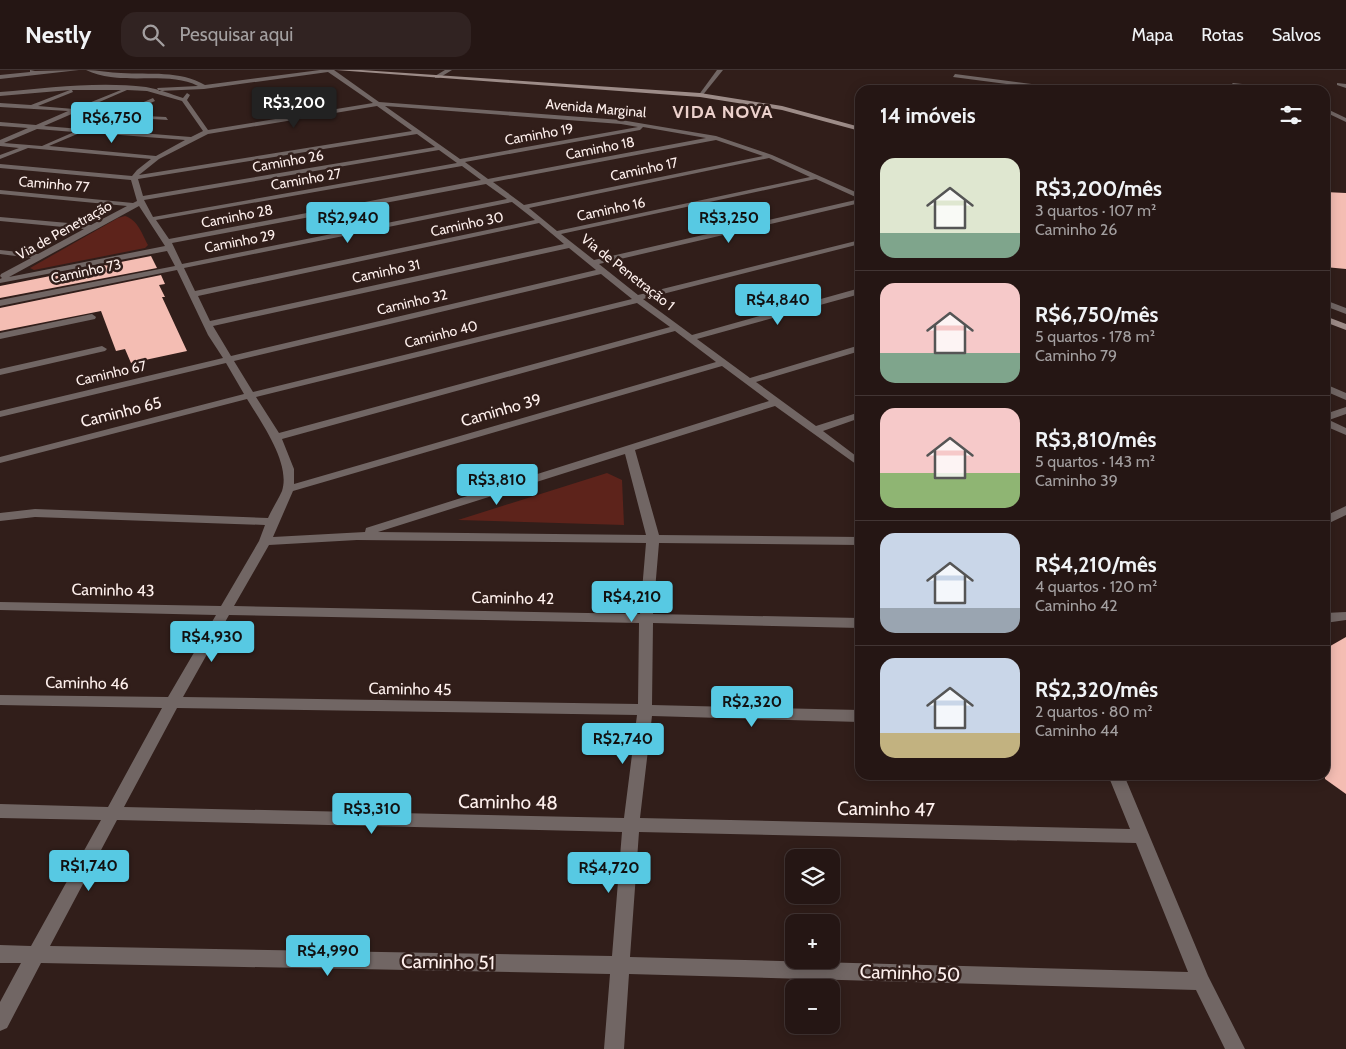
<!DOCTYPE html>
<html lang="pt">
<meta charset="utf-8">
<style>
:root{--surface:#251614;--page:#312322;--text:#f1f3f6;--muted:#a39fa0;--line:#423534;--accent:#57c9e3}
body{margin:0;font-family:Cabin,sans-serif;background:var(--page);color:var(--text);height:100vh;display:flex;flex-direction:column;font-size:19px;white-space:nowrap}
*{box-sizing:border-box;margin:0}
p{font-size:16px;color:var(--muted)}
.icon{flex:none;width:28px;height:28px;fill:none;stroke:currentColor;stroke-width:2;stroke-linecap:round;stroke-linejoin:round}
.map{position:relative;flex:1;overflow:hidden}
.drawer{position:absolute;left:855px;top:15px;width:475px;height:695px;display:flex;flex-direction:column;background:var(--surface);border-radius:15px;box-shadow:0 2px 12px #0003,0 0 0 1px var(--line)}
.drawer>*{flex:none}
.buttons{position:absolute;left:785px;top:779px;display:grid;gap:10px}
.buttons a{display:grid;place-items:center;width:55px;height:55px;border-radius:10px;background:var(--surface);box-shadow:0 2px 12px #0003,0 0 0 1px var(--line);font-size:25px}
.price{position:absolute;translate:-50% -42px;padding:0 11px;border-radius:5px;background:var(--accent);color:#111;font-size:16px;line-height:32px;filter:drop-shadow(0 1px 2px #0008)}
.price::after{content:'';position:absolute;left:50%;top:30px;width:15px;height:11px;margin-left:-8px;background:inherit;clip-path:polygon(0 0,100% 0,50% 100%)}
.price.selected{background:#222;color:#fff}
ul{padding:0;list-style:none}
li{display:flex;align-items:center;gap:15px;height:125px;padding:0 25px}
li+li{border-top:1px solid var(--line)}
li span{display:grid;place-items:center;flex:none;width:140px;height:100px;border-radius:15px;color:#555}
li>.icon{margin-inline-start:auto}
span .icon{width:60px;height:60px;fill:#fffc;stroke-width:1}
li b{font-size:21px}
h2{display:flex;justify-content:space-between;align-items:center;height:60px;padding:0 25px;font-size:21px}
header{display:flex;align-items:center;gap:30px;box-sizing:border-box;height:70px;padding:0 25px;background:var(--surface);border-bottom:1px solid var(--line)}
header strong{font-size:24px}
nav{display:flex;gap:28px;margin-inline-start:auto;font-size:18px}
.search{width:350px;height:45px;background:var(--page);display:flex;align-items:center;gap:12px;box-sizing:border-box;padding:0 18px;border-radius:15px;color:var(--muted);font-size:19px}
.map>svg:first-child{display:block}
</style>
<header>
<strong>Nestly</strong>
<div class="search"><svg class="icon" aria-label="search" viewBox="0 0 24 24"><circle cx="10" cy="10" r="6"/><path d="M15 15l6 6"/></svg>Pesquisar aqui</div>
<nav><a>Mapa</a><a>Rotas</a><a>Salvos</a></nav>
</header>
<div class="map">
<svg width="1346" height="979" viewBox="0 0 1346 979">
<rect width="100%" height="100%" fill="#311e1a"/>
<g fill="#5d231b">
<path d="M125 146C138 150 142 164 148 175L145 178 34 200 30 198 118 148Z"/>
<path d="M607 403 622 410 624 455 458 450Z"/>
</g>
<g fill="#f4bdb3">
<path d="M1325 122 1346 123V199L1325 197Z"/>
<path d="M151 186 157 198 0 228V216Z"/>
<path d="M161 205 165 214 159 215 165 227H162L187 281 131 293 125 279 116 281 101 241 0 261V238Z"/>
<path d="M1346 567V724L1325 709V579Z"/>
</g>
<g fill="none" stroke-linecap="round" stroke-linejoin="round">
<g fill="#716664" fill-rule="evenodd">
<path d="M717 0H723L702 26H698Z"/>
<path d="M1325 314 1346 323V330L1325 321Z"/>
</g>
<g fill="#716664" fill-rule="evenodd">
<path d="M30 0 35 1 79 0 0 9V5L30 2Z"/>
<path d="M86 0C98 0 110 3 121 3 150 5 179 0 205 15L320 0H334L379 32 621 50 716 66 772 85 860 124V133L599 194 638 225 860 170V174L643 229 692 265 860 218V224L697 269 750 308 860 275V281L756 312 816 356 860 342V348L823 361 860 389V397L775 336 635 380 659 465 860 467V475L659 473 653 544 860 548V558L653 553 652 635 860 640V652L652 646 640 748 1130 759 1108 705H1124L1208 906 1245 979H1225L1196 920 629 904 624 979H604L610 904 41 893 7 958 0 961V932L21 893H0V875L31 876 101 750 0 748V734L108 737 162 638 0 635V625L168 627 216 545 0 540V532L221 536 259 471 265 455 35 447 0 451V443L35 439 268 448C272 439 278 430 282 421 291 393 261 352 247 329L0 393V387L244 324 226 293 0 347V341L223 288 208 265 177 200 0 236V230L175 196 167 181 0 213V209L2 208 0 206 1 204 31 188 0 184V180L38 184 84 159 0 151V147L91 155 127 136 0 124V120L133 133 137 131 131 110 0 98V94L132 106 137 100 151 89 28 78 0 89V85L19 78 0 76V70L28 58 0 56V52L36 55 68 41 0 37V33L31 35 70 20 0 26V22C48 18 98 11 146 17 158 19 171 24 183 28L187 23 190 25 187 30 208 60 373 33 328 2 204 19 159 21 157 18 198 16C166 0 121 17 86 0ZM72 20H121L74 39 38 36 73 22ZM127 20 147 21 182 31 203 61 191 67 89 59 118 47 168 50 166 47 124 45 155 31 153 28 81 59 44 56ZM377 36 412 61 139 105 159 89 208 64ZM385 36 621 54 638 57 460 89ZM643 57 706 68 488 109 465 92 640 60ZM37 59 74 62 42 76 4 73ZM82 62 185 70 156 86 49 76ZM417 64 435 77 143 126 138 109ZM716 70 763 86 524 135 493 112ZM439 80 457 93 153 147 144 130ZM769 88 810 107 557 161 529 138ZM462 96 481 110 169 169 156 150ZM816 109 860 129 594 190 561 164ZM486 114 507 129 182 194 172 173ZM512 132 535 150 195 221 184 198ZM139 136 165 176 9 207ZM539 153 564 174 210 251 198 226ZM569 178 596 200 231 286 213 256ZM601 204 632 229 253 322 234 291ZM637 233 670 257 279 363 256 327ZM675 261 716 292 294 414V399L282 369ZM722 296 769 331 366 458 365 462 273 467 293 421ZM625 384 646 465 378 462ZM357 470 646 473 640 544 234 536 269 475ZM229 545 639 553 638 634 183 627ZM177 638 637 645 624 748 124 737ZM117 750 622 762 612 886 50 876ZM639 762 1136 773 1188 902 630 887Z"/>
<path d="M445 0H452L439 8H435V6Z"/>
<path d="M955 4 1078 20H1053L953 7Z"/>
<path d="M1233 13 1278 18 1281 20 1234 17 1231 20H1225Z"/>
<path d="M1337 13 1346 14V18L1337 15Z"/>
<path d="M967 18 971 19 972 20H964Z"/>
<path d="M1325 38 1346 48V52L1325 42Z"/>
<path d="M1325 230 1346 238V244L1325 236Z"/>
<path d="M92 244 96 247 95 249 0 269V263Z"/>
<path d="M102 276 107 279 105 281 0 305V299Z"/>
<path d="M1346 337V344L1329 350 1346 358V365L1325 356V344Z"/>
<path d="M1346 436V445L1325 455V446Z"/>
<path d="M1346 542V550L1325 553V543Z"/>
</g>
<g fill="#9d8c88" fill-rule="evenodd">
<path d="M336 0H361L700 23 782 36 860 57V61L782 40 700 27Z"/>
<path d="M1325 246 1346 254V260L1325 252Z"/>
</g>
</g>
<g text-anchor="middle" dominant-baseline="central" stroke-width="5" stroke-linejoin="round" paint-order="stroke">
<g font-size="14" fill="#fef0ed" stroke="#311e1a">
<text transform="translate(596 38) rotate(5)">Avenida Marginal</text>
<text transform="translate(539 64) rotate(-10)">Caminho 19</text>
<text transform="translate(600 78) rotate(-11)">Caminho 18</text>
<text transform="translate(288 91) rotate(-10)">Caminho 26</text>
<text transform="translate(644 99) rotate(-12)">Caminho 17</text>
<text transform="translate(306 109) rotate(-10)">Caminho 27</text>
<text transform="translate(54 114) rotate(5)">Caminho 77</text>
<text transform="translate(611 139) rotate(-12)">Caminho 16</text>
<text transform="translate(237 146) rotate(-11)">Caminho 28</text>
<text transform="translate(467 154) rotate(-12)">Caminho 30</text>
<text transform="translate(64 160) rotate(-29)">Via de Penetração</text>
<text transform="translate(240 171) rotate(-11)">Caminho 29</text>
<text transform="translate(86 201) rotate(-12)">Caminho 73</text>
<text transform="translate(386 201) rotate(-12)">Caminho 31</text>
<text transform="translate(628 202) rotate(38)">Via de Penetração 1</text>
<text transform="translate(412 232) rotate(-13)">Caminho 32</text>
<text transform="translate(441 264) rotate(-14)">Caminho 40</text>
<text transform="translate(111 303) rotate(-13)">Caminho 67</text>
</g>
<g font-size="16" fill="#fef0ed" stroke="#311e1a">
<text transform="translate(501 340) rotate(-16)">Caminho 39</text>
<text transform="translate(121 342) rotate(-14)">Caminho 65</text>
<text transform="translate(113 520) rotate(1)">Caminho 43</text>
<text transform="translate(513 528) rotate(1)">Caminho 42</text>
<text transform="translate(87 613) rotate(1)">Caminho 46</text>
<text transform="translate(410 619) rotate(1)">Caminho 45</text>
</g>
<g font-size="18" font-weight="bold" letter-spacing="1" fill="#ecd1cc" stroke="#311e1a">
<text x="723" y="42">VIDA NOVA</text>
</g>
<g font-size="19" fill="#fef0ed" stroke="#311e1a">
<text transform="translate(508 732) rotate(1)">Caminho 48</text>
<text transform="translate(886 739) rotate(1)">Caminho 47</text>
<text transform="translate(448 892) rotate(1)">Caminho 51</text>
<text transform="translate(910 903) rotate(2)">Caminho 50</text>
</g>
</g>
</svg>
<div class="buttons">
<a><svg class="icon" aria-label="layers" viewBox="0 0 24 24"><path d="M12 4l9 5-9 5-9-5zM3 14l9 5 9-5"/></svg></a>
<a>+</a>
<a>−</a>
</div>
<b class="price selected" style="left:294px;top:59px">R$3,200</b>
<b class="price" style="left:112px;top:74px">R$6,750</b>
<b class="price" style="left:348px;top:174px">R$2,940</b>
<b class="price" style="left:729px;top:174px">R$3,250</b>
<b class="price" style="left:778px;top:256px">R$4,840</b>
<b class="price" style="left:497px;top:436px">R$3,810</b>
<b class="price" style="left:632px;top:553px">R$4,210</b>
<b class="price" style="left:212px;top:593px">R$4,930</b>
<b class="price" style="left:752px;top:658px">R$2,320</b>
<b class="price" style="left:623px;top:695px">R$2,740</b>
<b class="price" style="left:372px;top:765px">R$3,310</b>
<b class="price" style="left:89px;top:822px">R$1,740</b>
<b class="price" style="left:609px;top:824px">R$4,720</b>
<b class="price" style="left:328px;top:907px">R$4,990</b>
<section class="drawer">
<h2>14 imóveis<svg class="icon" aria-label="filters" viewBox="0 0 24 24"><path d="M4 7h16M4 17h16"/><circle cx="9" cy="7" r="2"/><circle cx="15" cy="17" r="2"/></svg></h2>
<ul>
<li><span style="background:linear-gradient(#dfe7d0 75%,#7fa58c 0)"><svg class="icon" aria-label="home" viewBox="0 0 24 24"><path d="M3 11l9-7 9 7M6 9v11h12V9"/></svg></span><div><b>R$3,200/mês</b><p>3 quartos · 107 m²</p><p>Caminho 26</p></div></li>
<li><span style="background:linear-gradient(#f6c9c9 70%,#7fa58c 0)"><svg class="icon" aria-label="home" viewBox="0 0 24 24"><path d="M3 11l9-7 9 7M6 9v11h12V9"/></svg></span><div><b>R$6,750/mês</b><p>5 quartos · 178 m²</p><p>Caminho 79</p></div></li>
<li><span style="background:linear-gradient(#f6c9c9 65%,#8fb573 0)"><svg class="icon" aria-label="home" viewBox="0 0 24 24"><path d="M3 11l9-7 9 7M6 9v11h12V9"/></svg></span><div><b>R$3,810/mês</b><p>5 quartos · 143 m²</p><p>Caminho 39</p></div></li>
<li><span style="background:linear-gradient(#c9d6e8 75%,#9aa5b1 0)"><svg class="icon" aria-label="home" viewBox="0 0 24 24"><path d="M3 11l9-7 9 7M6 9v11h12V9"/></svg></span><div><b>R$4,210/mês</b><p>4 quartos · 120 m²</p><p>Caminho 42</p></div></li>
<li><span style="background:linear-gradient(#c9d6e8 75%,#c2b280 0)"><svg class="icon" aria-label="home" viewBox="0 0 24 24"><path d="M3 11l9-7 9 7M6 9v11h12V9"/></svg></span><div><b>R$2,320/mês</b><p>2 quartos · 80 m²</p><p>Caminho 44</p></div></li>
</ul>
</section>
</div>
